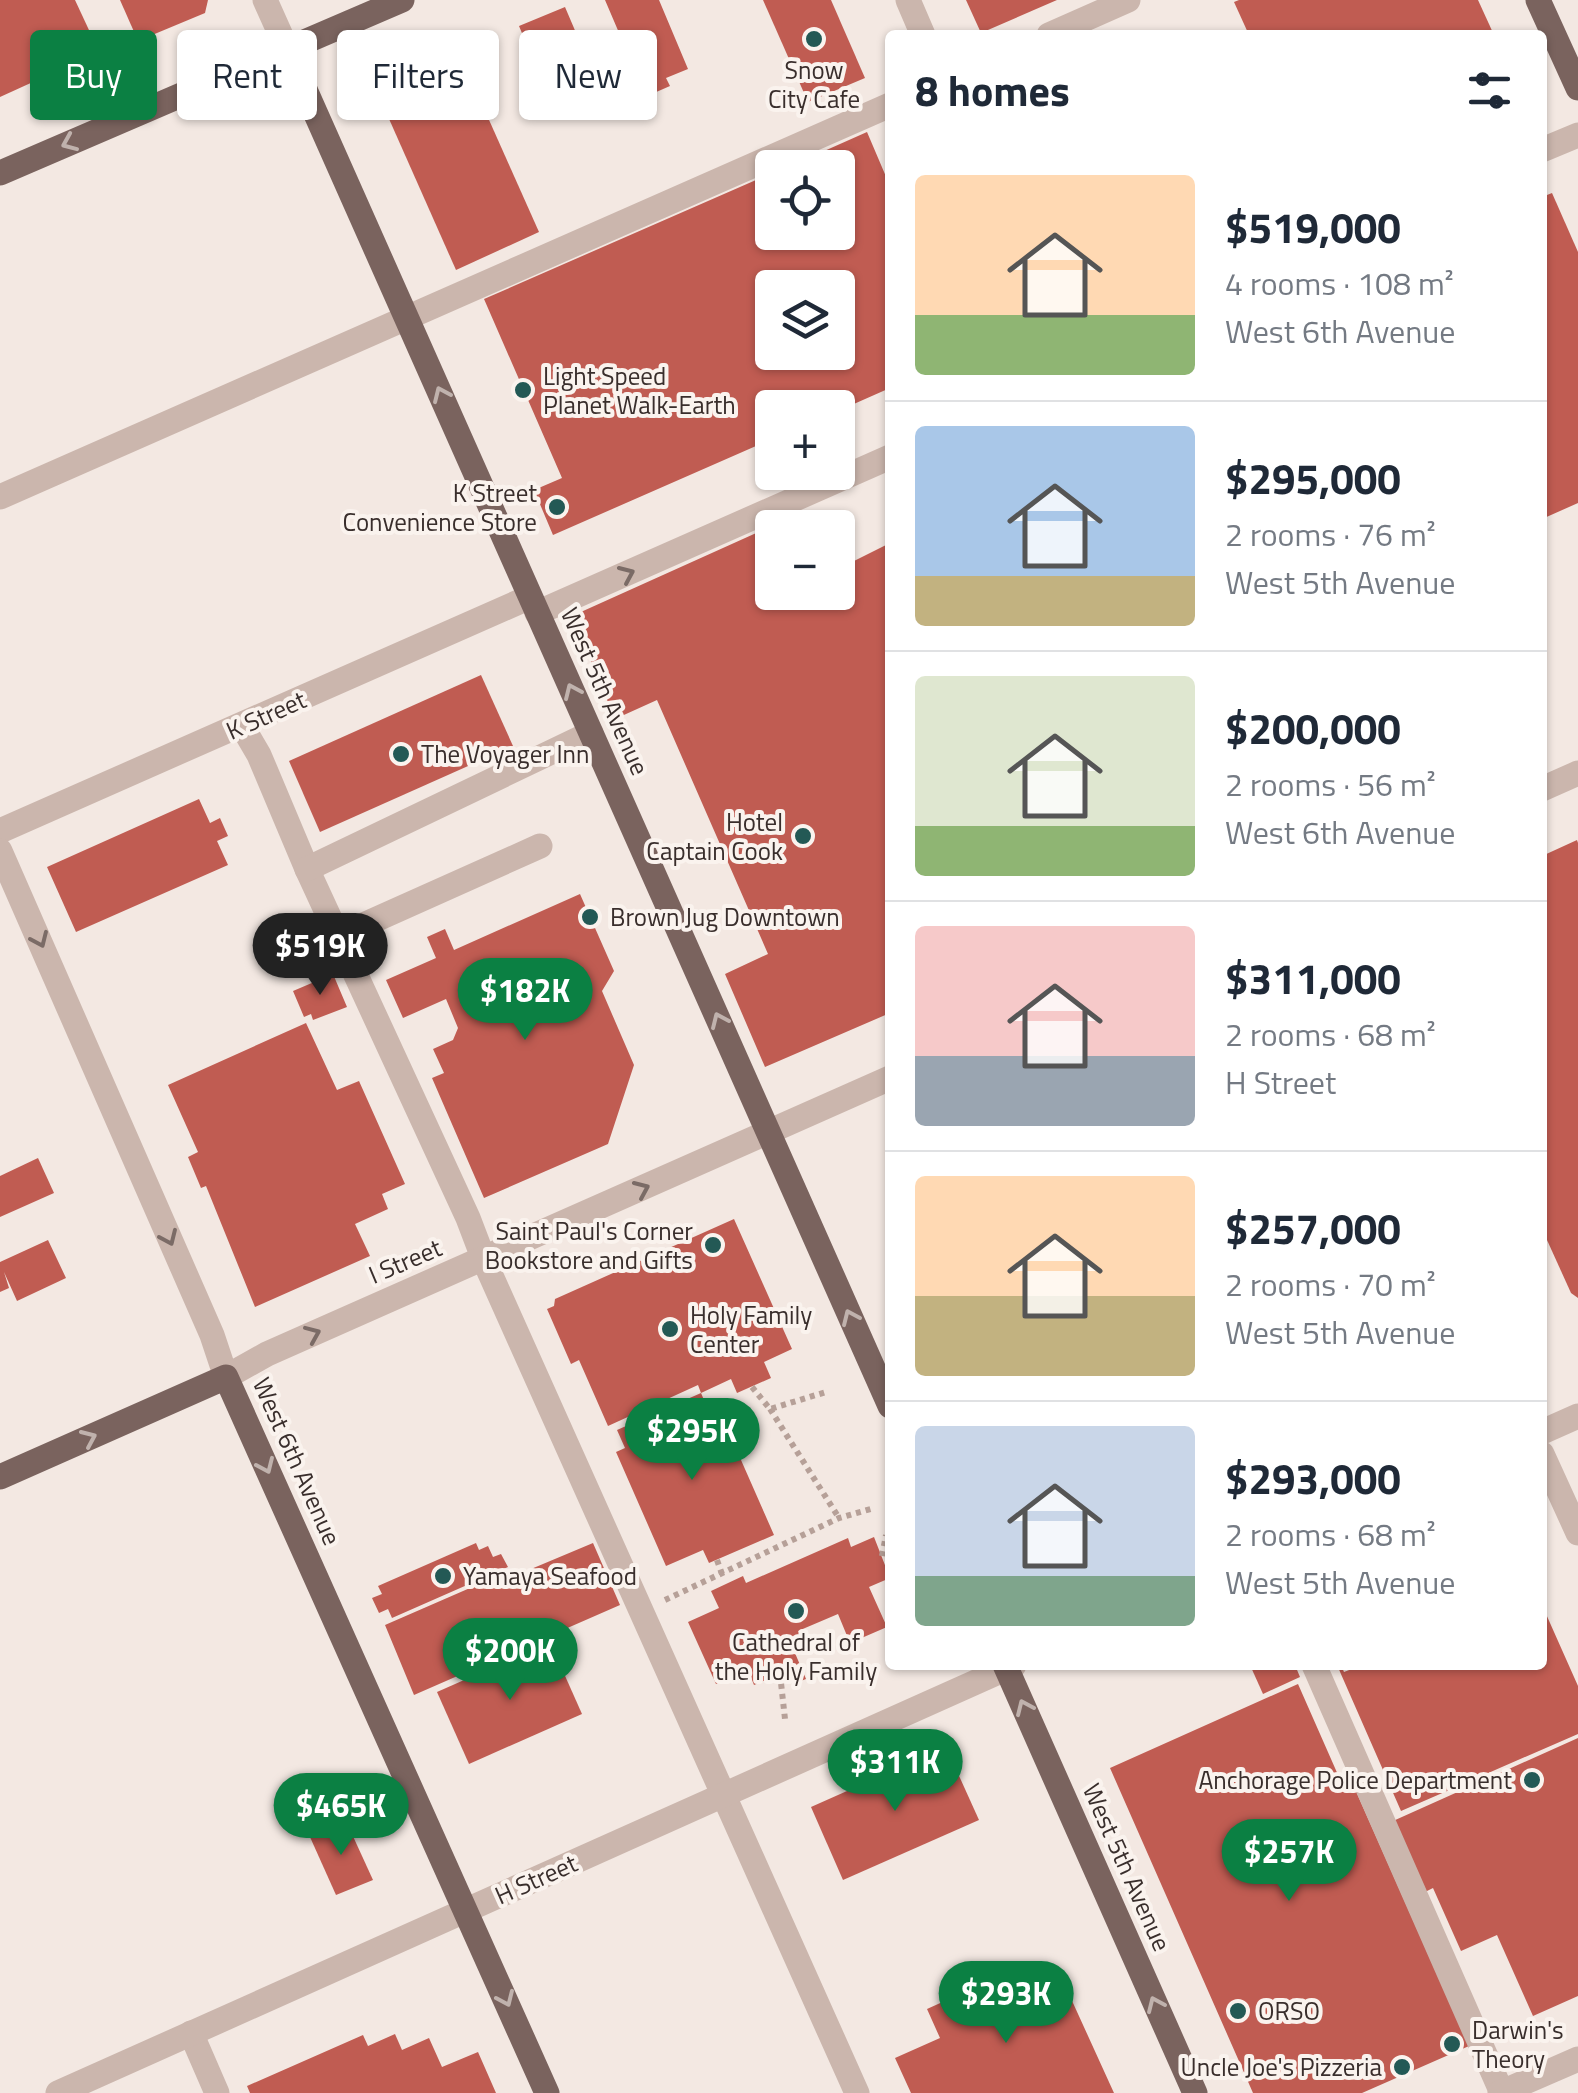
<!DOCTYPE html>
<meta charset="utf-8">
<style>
:root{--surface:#fff;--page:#f6f6f7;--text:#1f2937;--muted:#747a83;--line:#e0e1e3;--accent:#0b8043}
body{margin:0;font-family:"Titillium Web",sans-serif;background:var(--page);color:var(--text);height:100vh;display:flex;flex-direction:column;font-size:38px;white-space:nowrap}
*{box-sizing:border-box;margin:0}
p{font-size:32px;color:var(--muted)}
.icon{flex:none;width:55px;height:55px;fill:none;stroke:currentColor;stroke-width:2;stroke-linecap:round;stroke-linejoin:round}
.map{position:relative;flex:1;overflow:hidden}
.panel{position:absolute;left:885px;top:30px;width:662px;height:1640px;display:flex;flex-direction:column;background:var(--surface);border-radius:10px;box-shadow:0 2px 8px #0004}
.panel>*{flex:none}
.top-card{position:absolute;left:30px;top:30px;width:705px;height:90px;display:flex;gap:20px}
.fabs{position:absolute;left:755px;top:150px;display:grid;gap:20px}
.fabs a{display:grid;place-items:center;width:100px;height:100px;border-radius:10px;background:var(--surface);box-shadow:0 2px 8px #0004;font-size:50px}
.price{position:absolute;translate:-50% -85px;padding:0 22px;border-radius:35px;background:var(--accent);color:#fff;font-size:32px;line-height:65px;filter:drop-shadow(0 2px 5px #0008)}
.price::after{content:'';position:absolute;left:50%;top:60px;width:30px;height:22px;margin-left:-15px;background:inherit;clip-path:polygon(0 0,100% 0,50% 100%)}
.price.current{background:#222;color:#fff}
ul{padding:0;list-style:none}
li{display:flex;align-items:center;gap:30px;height:250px;padding:0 30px}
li+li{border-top:2px solid var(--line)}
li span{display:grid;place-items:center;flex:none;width:280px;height:200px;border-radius:10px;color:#555}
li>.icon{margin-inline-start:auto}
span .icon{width:120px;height:120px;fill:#fffc;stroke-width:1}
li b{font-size:42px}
h2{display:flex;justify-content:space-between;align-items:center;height:120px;padding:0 30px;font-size:42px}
.tag{padding:0 35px;border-radius:10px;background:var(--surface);box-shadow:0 2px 8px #0004;font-size:35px;line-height:90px}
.tag.current{background:var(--accent);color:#fff}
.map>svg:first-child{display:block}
</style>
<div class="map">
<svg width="1578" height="2093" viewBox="0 0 1578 2093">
<rect width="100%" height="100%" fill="#f3e8e2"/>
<g fill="#c05c52" fill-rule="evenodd">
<path d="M0 0H75L95 43 90 56 0 97Z"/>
<path d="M120 0H208L205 13 145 38 135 34Z"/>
<path d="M605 0H659L688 69 666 78 670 86 654 93 650 85 643 89Z"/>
<path d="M763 0H831L865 78 808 102Z"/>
<path d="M966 0H1057L981 33Z"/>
<path d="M1239 0H1478L1494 35H1249L1234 2Z"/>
<path d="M565 7 597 82 586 87 588 93 567 102 551 103 519 26Z"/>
<path d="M457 48 539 232 456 270 374 85Z"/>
<path d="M867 132 890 186V388L838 411V408H772V439L553 535 534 490 562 478 484 299 772 173V232H838V168H786ZM772 288H838V352H772Z"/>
<path d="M1552 193 1578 252V503L1542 519V197Z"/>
<path d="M783 521 786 528H772V592H817L825 610 851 598 838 569 886 545 890 556V1013L765 1067 725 974 768 954 657 700 615 719 572 616Z"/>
<path d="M481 675 513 746 320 832 289 761Z"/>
<path d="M199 799 210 823 220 818 228 836 217 841 228 865 76 932 47 867Z"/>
<path d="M1577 840 1578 843V1298L1571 1293 1542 1229V856Z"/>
<path d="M580 894 614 971 602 991 634 1065 608 1144 484 1198 432 1078 444 1073 433 1049 453 1040 458 1028 446 999 403 1018 386 980 436 958 427 937 445 929 454 950Z"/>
<path d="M333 974 347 1007 313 1020 311 1014 304 1017 293 991Z"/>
<path d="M306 1023 337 1090 359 1081 405 1184 382 1194 388 1209 355 1224 370 1256 255 1307 206 1186 201 1188 188 1157 198 1152 168 1085Z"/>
<path d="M38 1158 54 1193 0 1217V1176Z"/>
<path d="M734 1219 792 1349 764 1362 771 1378 737 1393 731 1379 701 1393 698 1385 608 1426 579 1360 571 1364 547 1309 554 1306 555 1299Z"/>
<path d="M48 1240 66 1278 17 1301 4 1272 9 1288 0 1292V1262Z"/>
<path d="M701 1393 710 1414 719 1410 774 1535 709 1563 703 1550 666 1566 616 1452 625 1448 617 1430Z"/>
<path d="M874 1537 890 1578 869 1587 887 1627 850 1643 838 1614 798 1631 803 1641 792 1646 806 1679 793 1684 789 1675 784 1678 782 1673 754 1685 748 1670 716 1684 688 1622 719 1608 711 1591 743 1576 746 1583 848 1538 851 1547Z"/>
<path d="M476 1543 479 1550 488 1546 493 1557 501 1554 508 1567 392 1618 388 1609 379 1613 372 1598 382 1594 378 1586Z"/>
<path d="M593 1543 620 1605 414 1695 385 1625 509 1571 512 1577Z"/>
<path d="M1542 1605 1578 1686V1734L1401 1811 1337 1665H1341L1344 1672 1362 1665H1542Z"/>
<path d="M550 1642 582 1714 469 1764 437 1692Z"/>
<path d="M1250 1665H1295L1300 1677 1263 1694Z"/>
<path d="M1298 1684 1346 1793 1355 1789 1469 2046 1362 2093H1253L1110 1768Z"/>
<path d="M1578 1738V1996L1533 2016 1497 1935 1461 1951 1433 1888 1425 1892 1393 1821Z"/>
<path d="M946 1747 979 1820 843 1880 811 1807Z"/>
<path d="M346 1821 373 1880 336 1895 310 1837Z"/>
<path d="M1000 1976 1013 2004 1063 1981 1114 2093H911L895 2058 940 2038 927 2009Z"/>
<path d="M395 2034 402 2050 429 2038 442 2067 478 2052 496 2093H250L247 2086 363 2035 368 2046Z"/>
</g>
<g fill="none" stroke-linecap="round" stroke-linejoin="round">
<g stroke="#b6a098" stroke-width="6" stroke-dasharray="5 5" stroke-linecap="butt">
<path d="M752 1387 770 1409 826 1392"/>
<path d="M770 1409 839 1518"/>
<path d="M882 1556 886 1535"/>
<path d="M717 1560 722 1574"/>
<path d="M665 1600 839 1518 874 1508"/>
<path d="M780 1674 785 1719"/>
</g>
<g stroke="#cbb6ad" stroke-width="25">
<path d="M265 0 287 49"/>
<path d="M908 0 923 35"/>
<path d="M1049 35 1128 0"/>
<path d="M1542 150 1578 135"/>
<path d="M0 497 890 105"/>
<path d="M537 613 890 457"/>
<path d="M242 726 259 755 307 869 468 1218 484 1260 857 2093"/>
<path d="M1542 789 1578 773"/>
<path d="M0 831 530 597"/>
<path d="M0 851 212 1335 226 1377 267 1354 890 1078"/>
<path d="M307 869 591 733"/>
<path d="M339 936 540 846"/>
<path d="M1542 1432 1578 1416"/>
<path d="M1542 1454 1578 1533"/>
<path d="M1314 1665 1502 2093"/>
<path d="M191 2033 217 2093"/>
<path d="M58 2093 1014 1665"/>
<path d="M1500 2093 1578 2059"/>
</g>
<g stroke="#7a635e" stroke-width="25">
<path d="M1538 0 1578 88"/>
<path d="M287 49 890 1406"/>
<path d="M0 173 402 0"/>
<path d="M0 1477 226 1377 547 2093"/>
<path d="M1005 1665 1195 2093"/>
</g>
</g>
<defs><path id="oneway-chevron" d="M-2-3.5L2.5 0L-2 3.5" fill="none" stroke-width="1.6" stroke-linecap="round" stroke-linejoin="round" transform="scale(2.5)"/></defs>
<g stroke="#c0b2ad">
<use href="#oneway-chevron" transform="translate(69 143) rotate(157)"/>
<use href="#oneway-chevron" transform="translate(441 394) rotate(-114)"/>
<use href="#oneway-chevron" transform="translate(572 691) rotate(-114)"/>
<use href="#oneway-chevron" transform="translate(719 1020) rotate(-114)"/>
<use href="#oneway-chevron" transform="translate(850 1317) rotate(-114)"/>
<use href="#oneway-chevron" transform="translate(89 1438) rotate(-24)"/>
<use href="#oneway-chevron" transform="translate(266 1466) rotate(66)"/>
<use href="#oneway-chevron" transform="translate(1024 1707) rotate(-114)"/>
<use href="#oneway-chevron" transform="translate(506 1999) rotate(66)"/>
<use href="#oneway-chevron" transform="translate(1155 2004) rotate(-114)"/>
</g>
<g stroke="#7b6b66">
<use href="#oneway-chevron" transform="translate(627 574) rotate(-24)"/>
<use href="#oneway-chevron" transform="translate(40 940) rotate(66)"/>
<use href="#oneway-chevron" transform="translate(642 1189) rotate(-24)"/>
<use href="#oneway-chevron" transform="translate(169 1238) rotate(66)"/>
<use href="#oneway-chevron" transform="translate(313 1334) rotate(-23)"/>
</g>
<g fill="#235955" stroke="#faf3ee" stroke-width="4">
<circle cx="814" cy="39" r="10"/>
<circle cx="523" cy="390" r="10"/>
<circle cx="557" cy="507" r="10"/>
<circle cx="401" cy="754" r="10"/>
<circle cx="803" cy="836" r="10"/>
<circle cx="590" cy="917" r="10"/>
<circle cx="713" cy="1245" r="10"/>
<circle cx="670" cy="1329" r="10"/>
<circle cx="443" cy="1576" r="10"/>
<circle cx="796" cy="1611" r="10"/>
<circle cx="1532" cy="1780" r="10"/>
<circle cx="1238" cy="2011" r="10"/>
<circle cx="1452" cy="2044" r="10"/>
<circle cx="1402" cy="2067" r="10"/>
</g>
<g text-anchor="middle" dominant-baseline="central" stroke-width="8" stroke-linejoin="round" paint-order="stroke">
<g font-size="25" fill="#392e2c" stroke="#faf3ee" text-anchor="start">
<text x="814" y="70" text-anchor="middle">Snow<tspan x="814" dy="29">City Cafe</tspan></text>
<text x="543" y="376">Light Speed<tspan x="543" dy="29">Planet Walk-Earth</tspan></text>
<text x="537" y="493" text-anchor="end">K Street<tspan x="537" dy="29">Convenience Store</tspan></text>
<text x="421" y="754">The Voyager Inn</text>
<text x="783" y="822" text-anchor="end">Hotel<tspan x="783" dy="29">Captain Cook</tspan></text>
<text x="610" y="917">Brown Jug Downtown</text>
<text x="693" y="1231" text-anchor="end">Saint Paul's Corner<tspan x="693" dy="29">Bookstore and Gifts</tspan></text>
<text x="690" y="1315">Holy Family<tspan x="690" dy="29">Center</tspan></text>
<text x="463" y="1576">Yamaya Seafood</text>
<text x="796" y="1642" text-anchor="middle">Cathedral of<tspan x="796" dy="29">the Holy Family</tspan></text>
<text x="1512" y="1780" text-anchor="end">Anchorage Police Department</text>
<text x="1258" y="2011">ORSO</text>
<text x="1472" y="2030">Darwin's<tspan x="1472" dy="29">Theory</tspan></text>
<text x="1382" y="2067" text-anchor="end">Uncle Joe's Pizzeria</text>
</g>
<g font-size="25" fill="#392e2c" stroke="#faf3ee">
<text transform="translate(605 691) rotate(66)">West 5th Avenue</text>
<text transform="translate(266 715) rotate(-24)">K Street</text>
<text transform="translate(405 1261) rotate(-23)">I Street</text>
<text transform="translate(297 1461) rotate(66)">West 6th Avenue</text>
<text transform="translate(1127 1867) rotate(66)">West 5th Avenue</text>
<text transform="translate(536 1879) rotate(-24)">H Street</text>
</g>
</g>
</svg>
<div class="fabs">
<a><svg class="icon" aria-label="locate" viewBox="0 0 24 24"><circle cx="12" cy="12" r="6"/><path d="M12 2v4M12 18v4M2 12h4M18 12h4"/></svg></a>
<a><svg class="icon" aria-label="layers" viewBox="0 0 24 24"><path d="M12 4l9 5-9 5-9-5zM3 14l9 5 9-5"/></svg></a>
<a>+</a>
<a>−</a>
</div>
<b class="price current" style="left:320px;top:998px">$519K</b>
<b class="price" style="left:525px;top:1043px">$182K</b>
<b class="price" style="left:692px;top:1483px">$295K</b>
<b class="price" style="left:510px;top:1703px">$200K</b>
<b class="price" style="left:895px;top:1814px">$311K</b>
<b class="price" style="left:341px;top:1858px">$465K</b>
<b class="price" style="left:1289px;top:1904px">$257K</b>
<b class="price" style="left:1006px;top:2046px">$293K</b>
<div class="top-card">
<a class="tag current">Buy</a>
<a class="tag">Rent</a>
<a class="tag">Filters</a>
<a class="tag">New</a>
</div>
<section class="panel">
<h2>8 homes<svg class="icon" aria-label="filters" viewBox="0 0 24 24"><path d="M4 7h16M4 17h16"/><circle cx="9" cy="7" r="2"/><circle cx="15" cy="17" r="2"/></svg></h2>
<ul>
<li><span style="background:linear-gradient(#ffd9b3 70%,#8fb573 0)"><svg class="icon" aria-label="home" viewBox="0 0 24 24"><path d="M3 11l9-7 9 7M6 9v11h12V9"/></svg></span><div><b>$519,000</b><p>4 rooms · 108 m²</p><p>West 6th Avenue</p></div></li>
<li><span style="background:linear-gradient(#a9c7e8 75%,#c2b280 0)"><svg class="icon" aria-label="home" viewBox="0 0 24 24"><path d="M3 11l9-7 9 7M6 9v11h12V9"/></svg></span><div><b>$295,000</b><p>2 rooms · 76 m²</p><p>West 5th Avenue</p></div></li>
<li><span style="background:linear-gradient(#dfe7d0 75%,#8fb573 0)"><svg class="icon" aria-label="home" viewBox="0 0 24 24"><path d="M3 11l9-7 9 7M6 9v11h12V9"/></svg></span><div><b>$200,000</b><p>2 rooms · 56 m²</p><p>West 6th Avenue</p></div></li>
<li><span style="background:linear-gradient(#f6c9c9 65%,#9aa5b1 0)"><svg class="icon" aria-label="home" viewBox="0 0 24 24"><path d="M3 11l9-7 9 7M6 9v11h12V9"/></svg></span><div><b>$311,000</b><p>2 rooms · 68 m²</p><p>H Street</p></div></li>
<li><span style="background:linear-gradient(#ffd9b3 60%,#c2b280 0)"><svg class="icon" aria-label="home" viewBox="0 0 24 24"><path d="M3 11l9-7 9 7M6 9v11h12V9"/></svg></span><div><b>$257,000</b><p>2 rooms · 70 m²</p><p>West 5th Avenue</p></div></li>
<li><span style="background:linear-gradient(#c9d6e8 75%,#7fa58c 0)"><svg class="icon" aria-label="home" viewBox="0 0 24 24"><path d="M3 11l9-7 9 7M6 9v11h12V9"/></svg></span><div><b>$293,000</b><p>2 rooms · 68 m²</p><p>West 5th Avenue</p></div></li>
</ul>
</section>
</div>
